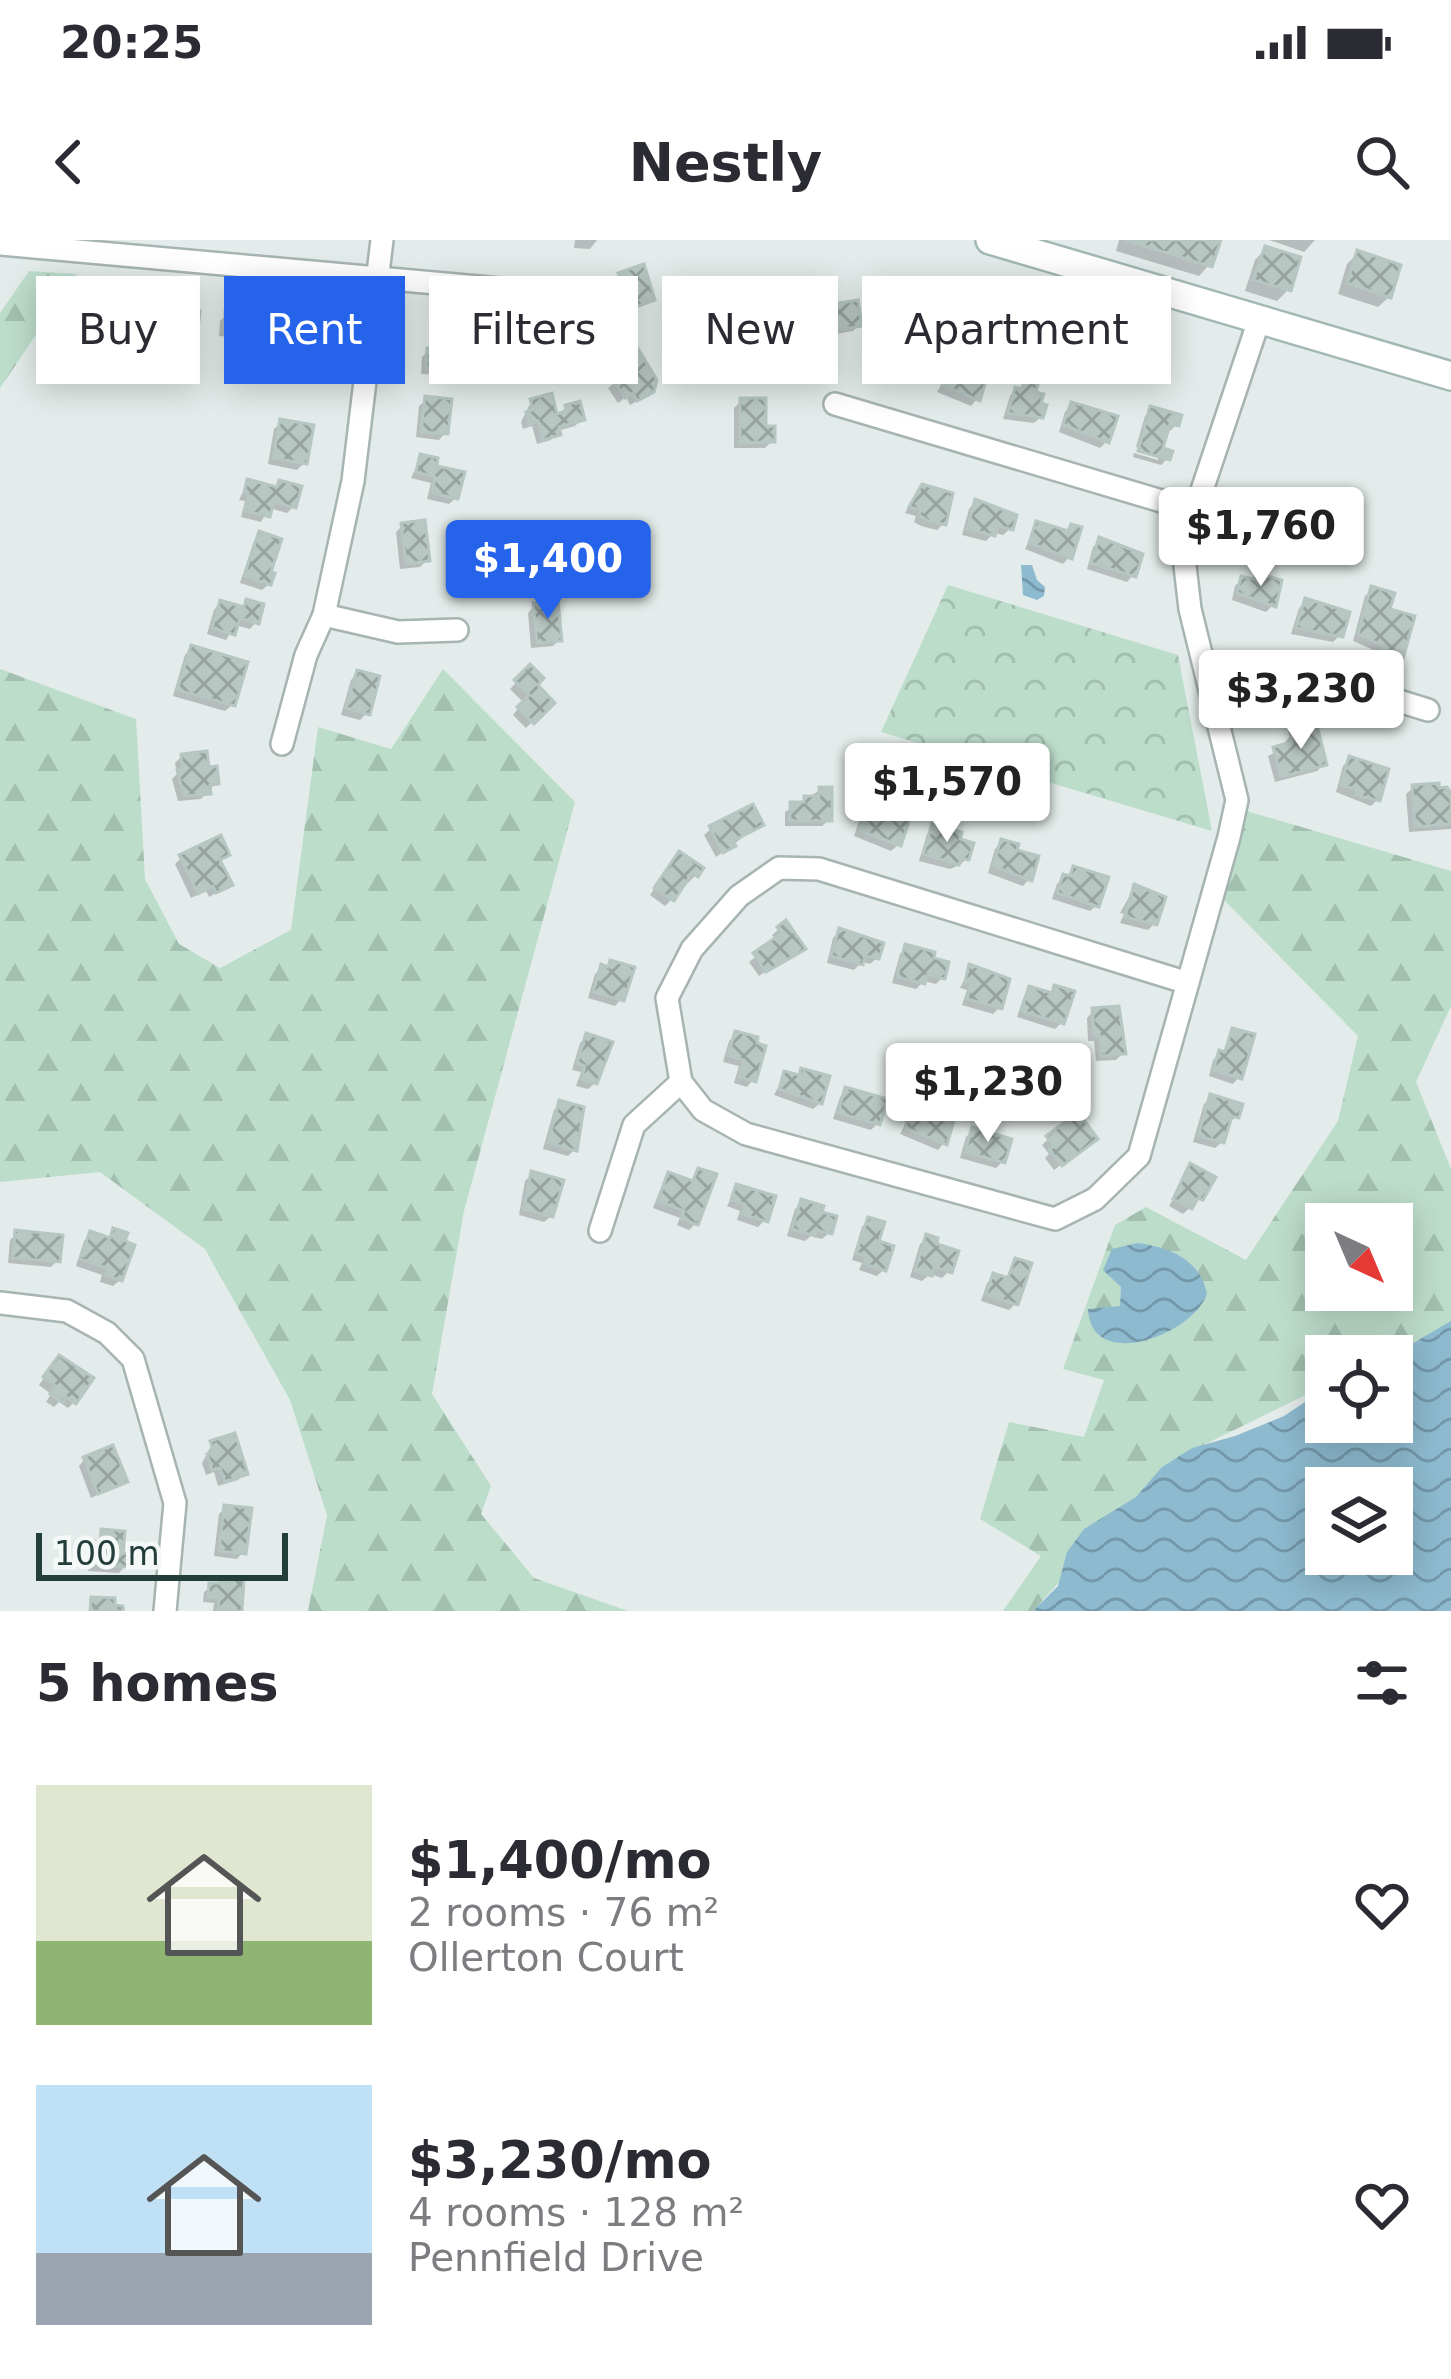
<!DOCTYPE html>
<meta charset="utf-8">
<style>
:root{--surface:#fff;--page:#f2f2f3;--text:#2b2b33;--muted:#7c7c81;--accent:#2563eb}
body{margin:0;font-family:"DejaVu Sans",sans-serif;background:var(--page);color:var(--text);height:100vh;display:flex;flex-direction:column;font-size:45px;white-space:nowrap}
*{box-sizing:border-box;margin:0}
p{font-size:39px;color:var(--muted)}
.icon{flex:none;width:66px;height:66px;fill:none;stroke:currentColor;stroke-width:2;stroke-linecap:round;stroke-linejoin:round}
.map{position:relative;height:1371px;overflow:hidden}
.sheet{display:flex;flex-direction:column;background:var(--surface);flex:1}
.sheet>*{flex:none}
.guide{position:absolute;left:36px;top:36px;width:1380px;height:108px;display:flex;gap:24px}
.needle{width:78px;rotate:136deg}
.controls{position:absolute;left:1305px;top:963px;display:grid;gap:24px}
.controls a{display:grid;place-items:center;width:108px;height:108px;border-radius:0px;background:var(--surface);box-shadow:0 6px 30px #0003;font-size:60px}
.scale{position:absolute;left:36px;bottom:30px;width:252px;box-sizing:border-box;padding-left:12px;border:6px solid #233d3b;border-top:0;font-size:33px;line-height:42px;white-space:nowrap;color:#233d3b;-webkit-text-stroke:9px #f4f9f7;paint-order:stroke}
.price{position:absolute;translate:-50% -102px;padding:0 27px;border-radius:12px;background:#fff;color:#222;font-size:39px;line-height:78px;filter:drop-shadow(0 3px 6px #0008)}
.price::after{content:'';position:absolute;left:50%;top:72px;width:36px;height:27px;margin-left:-18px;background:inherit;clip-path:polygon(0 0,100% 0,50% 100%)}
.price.on{background:var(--accent);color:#fff}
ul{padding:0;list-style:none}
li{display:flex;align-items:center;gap:36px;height:300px;padding:0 36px}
li span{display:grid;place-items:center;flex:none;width:336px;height:240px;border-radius:0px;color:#555}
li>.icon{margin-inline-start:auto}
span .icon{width:144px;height:144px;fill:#fffc;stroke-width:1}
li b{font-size:51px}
h2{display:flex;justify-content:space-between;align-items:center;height:144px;padding:0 36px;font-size:51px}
.pill{padding:0 42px;border-radius:0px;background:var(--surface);box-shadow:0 6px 30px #0003;font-size:42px;line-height:108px}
.pill.on{background:var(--accent);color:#fff}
.status{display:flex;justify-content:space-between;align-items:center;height:84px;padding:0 60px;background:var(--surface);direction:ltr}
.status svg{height:33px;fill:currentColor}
header{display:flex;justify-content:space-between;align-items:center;height:156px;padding:0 36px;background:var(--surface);font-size:54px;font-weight:700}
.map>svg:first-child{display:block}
</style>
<div class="status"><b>20:25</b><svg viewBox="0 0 49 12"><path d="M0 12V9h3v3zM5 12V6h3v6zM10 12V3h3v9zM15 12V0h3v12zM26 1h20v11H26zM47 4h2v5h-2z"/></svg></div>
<header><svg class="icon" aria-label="back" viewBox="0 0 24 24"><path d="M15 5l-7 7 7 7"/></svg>Nestly<svg class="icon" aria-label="search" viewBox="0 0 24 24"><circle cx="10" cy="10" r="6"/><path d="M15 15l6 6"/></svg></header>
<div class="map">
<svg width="1451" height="1371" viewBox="0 0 1451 1371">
<defs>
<pattern id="forest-firs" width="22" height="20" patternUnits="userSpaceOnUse" patternTransform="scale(3)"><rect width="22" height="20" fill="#bdddcb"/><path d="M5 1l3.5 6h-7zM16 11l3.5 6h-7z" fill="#a2bfaf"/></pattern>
<pattern id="park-crowns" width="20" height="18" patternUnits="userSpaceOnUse" patternTransform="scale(3)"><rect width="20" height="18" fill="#bdddcb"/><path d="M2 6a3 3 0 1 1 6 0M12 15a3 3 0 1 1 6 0" fill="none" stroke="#a2bfaf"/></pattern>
<pattern id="water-waves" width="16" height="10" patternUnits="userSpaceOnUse" patternTransform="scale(3)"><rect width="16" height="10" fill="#8dbacf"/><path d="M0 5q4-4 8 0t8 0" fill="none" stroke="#7398a9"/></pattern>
<pattern id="building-cross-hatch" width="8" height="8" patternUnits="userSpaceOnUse" patternTransform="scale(3)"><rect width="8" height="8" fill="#b9c7c3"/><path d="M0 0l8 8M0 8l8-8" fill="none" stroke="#96a3a0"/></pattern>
</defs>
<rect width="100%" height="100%" fill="#e3ecea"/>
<g fill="url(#forest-firs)" fill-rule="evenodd">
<path d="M29 31 77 34 0 148V73Z"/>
<path d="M0 429 136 479 145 639 179 704 220 728 291 690 318 487 391 509 443 429 575 562 464 971 432 1154 491 1246 481 1274 534 1338 628 1371H308L327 1275 290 1160 205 1009 100 932 0 942Z"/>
<path d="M1240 569 1451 631V766L1416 842 1451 929V1084L1386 1116H1326V1145L1169 1222 1033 1371H1003L1041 1316 980 1279 1009 1182 1084 1197 1104 1140 1063 1129 1115 985 1146 967 1246 1020 1338 881 1358 796 1222 658ZM1326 984H1392V1050H1326Z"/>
</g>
<path fill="url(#park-crowns)" d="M948 345 1178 415 1212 591 881 492Z"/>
<g fill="url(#water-waves)" fill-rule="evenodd">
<path d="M1021 325H1032L1037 340 1045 347 1044 356 1037 360 1023 355Z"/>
<path d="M1137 1003C1169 1007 1200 1019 1207 1054 1193 1095 1091 1133 1088 1069L1120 1066 1121 1047 1103 1030 1112 1009Z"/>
<path d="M1451 1081V1371H1033L1058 1346 1067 1312 1084 1289 1136 1257 1162 1227 1192 1208 1235 1196 1284 1176 1326 1148V1182H1392L1391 1116ZM1326 1248H1392V1314H1326Z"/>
</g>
<g fill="#0003">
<path d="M575 0H597L590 9 574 8Z"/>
<path d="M1119 0H1217L1209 25 1199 36 1116 11Z"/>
<path d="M1269 0H1315L1304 12Z"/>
<path d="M1266 9 1288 50 1277 61 1245 51 1255 20Z"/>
<path d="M1358 13 1389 57 1378 67 1338 54 1347 24Z"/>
<path d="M619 36 652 59 626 72 613 42Z"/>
<path d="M816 70 859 85 853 91 813 98 809 76Z"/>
<path d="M182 72 196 88 189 94 186 114 179 120 156 119 158 99 164 92 174 93 175 79Z"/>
<path d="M226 75 256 101 250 108H230V97L219 96 220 81Z"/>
<path d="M287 80 316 123 309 129 283 127 286 103H278L280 87Z"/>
<path d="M444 85 459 128 452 135 421 134 422 117 428 111H436L437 92Z"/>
<path d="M770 87 779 104 768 114 774 126 755 139 738 107Z"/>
<path d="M890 91 922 127 915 134 907 131 908 126 878 119 883 98Z"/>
<path d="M633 106 644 157 630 165 626 157 618 163 608 148 623 136 612 119Z"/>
<path d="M963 129 977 159 971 166 937 152 948 133 957 135Z"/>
<path d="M1026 141 1041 177 1034 183 1003 179 1010 156Z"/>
<path d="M426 160 445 193 439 200 416 197 419 166Z"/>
<path d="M741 161 772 201 765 208H734V168Z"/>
<path d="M531 162 555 178 566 167 582 179 575 186 557 191 551 200 537 204 532 186 523 189 521 182Z"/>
<path d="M1072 165 1107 201 1100 208 1059 192 1065 172Z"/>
<path d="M1151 169 1176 185 1170 191 1165 190 1159 210 1167 219 1161 225 1133 217 1134 213 1158 220V213L1136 207 1145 176Z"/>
<path d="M281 183 304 223 297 230 268 224 274 189Z"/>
<path d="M421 217 456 258 449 264 427 259 431 243 411 238Z"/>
<path d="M248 242 274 249 280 243 294 266 287 273 269 268 261 282 241 277 245 261 239 260Z"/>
<path d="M916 254 943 284 937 290 921 286 914 282 916 276 905 273Z"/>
<path d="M975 262 1010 289 1003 295 994 293 986 301 962 295 969 269Z"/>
<path d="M403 285 427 320 420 327 400 329 396 292Z"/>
<path d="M1037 285 1065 294 1072 287 1069 317 1063 324 1025 309Z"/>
<path d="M260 295 269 344 262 350 240 343 254 301Z"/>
<path d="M518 295 545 325 526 342 510 323 500 331 490 320Z"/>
<path d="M1100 301 1133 335 1127 342 1087 329 1093 307Z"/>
<path d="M1242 339 1273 365 1266 372 1232 360 1235 346Z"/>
<path d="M1372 350 1400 418 1394 424 1376 419 1378 412 1353 401 1365 356Z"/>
<path d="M1306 362 1340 395 1333 402 1291 394 1299 368Z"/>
<path d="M220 363 241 369 247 363 256 382 250 389 235 385 226 400 207 394 214 370Z"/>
<path d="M534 366 559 400 553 406 531 408 528 373Z"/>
<path d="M191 409 232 465 225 471 173 456 185 415Z"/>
<path d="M530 428 533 446 551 463 526 488 513 475 523 462 510 449Z"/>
<path d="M357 433 367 473 360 480 341 475 351 440Z"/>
<path d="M1291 495 1324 524 1317 531 1275 542 1268 516 1286 507 1285 502Z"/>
<path d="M182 516 206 530 216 543 201 559 178 561 172 539 177 534 175 523Z"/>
<path d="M1349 520 1377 560 1371 566 1336 552 1343 526Z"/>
<path d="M1413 548 1451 556V589L1409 592 1406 554Z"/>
<path d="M820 550 829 580 822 586H785V572Z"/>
<path d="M887 561 898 605 891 611 854 596 859 581 865 575 876 578Z"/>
<path d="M760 585 716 617 704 595 711 589Z"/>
<path d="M933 587 966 619 960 625 950 629 919 621 927 594Z"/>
<path d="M1002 602 1029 639 1023 646 988 633 995 609Z"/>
<path d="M226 614 218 622 229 645 209 657 206 651 191 658 175 624 181 618Z"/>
<path d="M673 621 696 635 665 666 650 655Z"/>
<path d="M1074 629 1097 665 1090 671 1052 659 1057 644Z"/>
<path d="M1134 648 1155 683 1148 690 1120 683 1124 674 1120 673Z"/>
<path d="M779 689 802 709 759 736 749 722 776 701 772 695Z"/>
<path d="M840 691 877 718 870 724 862 722 854 730 827 723 833 698Z"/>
<path d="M906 708 942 738 936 744 924 741 916 749 892 743 900 714Z"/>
<path d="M611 723 621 759 615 766 588 758 595 734Z"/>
<path d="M970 728 1000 767 993 774 962 765 967 750 960 748Z"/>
<path d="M1055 748 1062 782 1055 789 1017 777 1024 756 1030 749 1048 755Z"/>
<path d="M1093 771 1123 813 1116 820 1096 821 1094 801H1088L1087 778Z"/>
<path d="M1233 791 1239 837 1233 844 1209 836 1213 820 1222 814Z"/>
<path d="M736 794 753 840 747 847 734 843 739 826 723 822 729 801Z"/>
<path d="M587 797 595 843 588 849 576 846 581 832 572 830 580 803Z"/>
<path d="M802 831 820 863 813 869 774 855 785 834 796 837Z"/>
<path d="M846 850 878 883 871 890 833 879 840 857Z"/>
<path d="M1211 857 1237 877 1227 883 1222 902 1215 908 1193 902 1204 864Z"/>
<path d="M560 864 574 910 568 916 543 909 554 870Z"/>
<path d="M911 873 944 903 938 910 900 894Z"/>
<path d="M973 890 1002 922 996 928 960 918 966 897Z"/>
<path d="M1048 899 1087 905 1054 930 1045 918 1049 914 1042 905Z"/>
<path d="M1191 927 1201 958 1183 974 1169 966Z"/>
<path d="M699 931 696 983 689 990 677 985 680 978 653 968 663 942 669 935 691 943Z"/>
<path d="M532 934 551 976 544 982 519 975 525 941Z"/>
<path d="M737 947 765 980 758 987 737 980 740 971 727 966Z"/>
<path d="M802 963 829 993 822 999 811 996 805 1001 787 996 795 969Z"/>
<path d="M868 980 884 1029 877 1036 859 1030 862 1023 852 1020 862 987Z"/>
<path d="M114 992 121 1003 120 1040 113 1046 100 1042 102 1035 76 1026 84 1001 91 994 106 999Z"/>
<path d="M16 994 57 1021 51 1027 8 1023 10 1000Z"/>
<path d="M927 998 949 1031 942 1038 930 1034 922 1041 910 1037 920 1004Z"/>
<path d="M1015 1021V1064L1009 1070 981 1061 987 1043 994 1037 1005 1040Z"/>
<path d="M53 1125 74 1162 68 1168 59 1162 54 1167 46 1162 51 1154 39 1145Z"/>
<path d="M212 1204 244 1233 238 1240 218 1246 214 1232 206 1235 202 1223Z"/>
<path d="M85 1219 124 1241 91 1258 79 1226Z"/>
<path d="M225 1268 243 1312 237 1319 214 1316 219 1274Z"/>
<path d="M103 1292 125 1326 119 1333 88 1331 90 1311Z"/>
<path d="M221 1340 239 1371H213L214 1363 203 1362 204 1352Z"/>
</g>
<g fill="url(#building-cross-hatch)" stroke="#b6c6c2" stroke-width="3">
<path d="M1125 0H1221L1212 27Z"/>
<path d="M1265 6 1301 17 1291 51 1253 40Z"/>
<path d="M1357 10 1401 25 1391 58 1347 43Z"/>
<path d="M644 24 655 60 633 68 618 33Z"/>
<path d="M858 60 862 86 819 93 815 67Z"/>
<path d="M181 69 200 71 198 89 191 88 189 115 162 113 163 89 179 91Z"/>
<path d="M225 72H244V79L260 80 259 103 235 102V91H225Z"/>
<path d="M285 77 309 79 307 102 321 103 319 124 288 121 291 98 284 97Z"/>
<path d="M442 82H464L462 130 426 129 427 108H442Z"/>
<path d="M771 83 783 105 770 112 778 126 762 135 743 98Z"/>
<path d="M889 88 932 99 924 129 912 125 913 120 883 113Z"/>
<path d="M634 102 657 140 654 152 637 161 633 153 625 158 613 139 628 129 617 111Z"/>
<path d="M962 126 988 134 980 161 942 145 947 129 960 133Z"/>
<path d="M1025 138 1039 141 1036 152 1044 154 1041 163 1047 165 1043 178 1008 173 1015 147 1022 149Z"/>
<path d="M552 153 557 174 566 171 565 165 580 161 585 180 559 187 561 195 543 200 538 181 529 184 526 172 533 170 530 159Z"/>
<path d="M425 156 452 159 448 194 421 192Z"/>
<path d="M740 158H766V186H775V202L740 203Z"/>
<path d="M1071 162 1118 176 1109 203 1063 185Z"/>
<path d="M1150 166 1182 175 1179 186 1170 184 1163 208 1173 211 1170 220 1138 211Z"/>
<path d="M280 179 314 185 307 224 273 218Z"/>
<path d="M420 214 438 218 437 226 465 232 458 259 432 253 435 237 416 232Z"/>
<path d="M247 239 277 247 279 240 302 246 296 268 274 262 270 277 245 271 249 255 244 253Z"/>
<path d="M922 244 953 253 946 285 928 281 919 275 921 270 909 267Z"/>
<path d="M975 259 1017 275 1013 290 998 286 995 296 967 289Z"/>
<path d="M425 280 430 321 406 324 401 283Z"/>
<path d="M1036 281 1068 291 1071 284 1082 287 1072 319 1029 303Z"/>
<path d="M519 290 549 326 534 338 518 319 508 327 494 311Z"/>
<path d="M259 291 282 299 271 332 275 333 271 345 244 336Z"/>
<path d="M1099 297 1143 314 1136 337 1091 323Z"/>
<path d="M1256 333 1282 340 1276 367 1237 353 1241 336 1254 339Z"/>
<path d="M1371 346 1395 353 1390 369 1415 376 1403 419 1381 413 1383 406 1358 394Z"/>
<path d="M1305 358 1350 372 1343 397 1296 388Z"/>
<path d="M246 359 264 364 259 384 240 378 235 395 212 388 220 360 244 367Z"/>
<path d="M558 360 562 401 537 403 533 363Z"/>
<path d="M191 405 248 422 235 466 177 450Z"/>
<path d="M530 424 544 438 538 445 555 463 534 484 517 467 529 455 514 440Z"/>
<path d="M357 430 380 436 370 475 346 468Z"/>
<path d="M1317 485 1327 525 1281 537 1273 507 1292 502 1290 492Z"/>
<path d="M207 511 209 527 217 526 219 544 210 545 211 554 184 556 177 530 182 529 181 514Z"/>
<path d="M1349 516 1389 529 1380 561 1355 555 1357 550 1341 545Z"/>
<path d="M1439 543V548L1447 547 1451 553V584L1415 587 1412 545Z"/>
<path d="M819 547H832V581H790V562H804V556H819Z"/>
<path d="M886 557 906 564 902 576 910 578 901 606 859 590 865 571 879 576Z"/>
<path d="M753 564 764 585 733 601 736 606 723 613 709 586Z"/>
<path d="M932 584 962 592 960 599 974 603 969 620 961 618 959 625 923 614Z"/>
<path d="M221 595 230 615 220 620 233 645 216 653 213 646 198 654 179 615Z"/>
<path d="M1001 599 1019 604 1017 610 1039 616 1032 641 993 626Z"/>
<path d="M679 611 704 628 698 637 692 633 674 661 654 648Z"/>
<path d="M1073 626 1109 637 1099 667 1057 653 1063 634 1070 636Z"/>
<path d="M1134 644 1166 657 1157 685 1125 677Z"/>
<path d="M786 680 806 709 766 732 753 713 782 693 777 687Z"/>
<path d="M839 688 884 703 879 719 865 716 863 725 831 716Z"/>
<path d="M905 704 935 712 934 718 949 722 945 739 927 735 925 744 897 737Z"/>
<path d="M610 720 635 727 624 761 593 752 601 724 608 727Z"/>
<path d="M969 724 1010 739 1002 769 967 759 971 744 965 742Z"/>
<path d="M1054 745 1075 751 1064 784 1021 771 1029 746 1052 753Z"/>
<path d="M1119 766 1126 814 1101 816 1100 796H1094L1092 768Z"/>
<path d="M1232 788 1255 794 1242 839 1213 830 1219 810 1225 812Z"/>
<path d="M735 791 758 797 757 803 766 806 756 842 739 837 744 820 728 816Z"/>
<path d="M586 793 613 802 597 844 581 839 585 826 577 823Z"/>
<path d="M801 828 830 836 822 864 779 849 784 831 799 835Z"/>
<path d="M845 847 888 859 880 885 838 873Z"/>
<path d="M1210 854 1243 864 1239 878 1232 876 1224 903 1198 896Z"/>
<path d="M559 860 584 867 577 911 548 903Z"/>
<path d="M926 868 955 877 947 905 905 888 910 869 924 873Z"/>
<path d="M1078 872 1098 899 1062 926 1049 910 1054 906 1046 896Z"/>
<path d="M972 887 1012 899 1005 923 965 912Z"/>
<path d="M1190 923 1216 937 1203 960 1198 958 1192 969 1173 959Z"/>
<path d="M698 928 717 934 698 985 681 979 684 971 658 961 668 932 693 941Z"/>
<path d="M531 931 564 940 553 977 524 969Z"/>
<path d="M736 944 776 956 768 982 742 974 745 964 731 960Z"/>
<path d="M801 959 824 966 822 972 837 976 832 994 816 990 815 996 792 989Z"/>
<path d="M868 977 885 982 879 1001 894 1006 886 1031 864 1024 866 1016 856 1013Z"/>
<path d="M113 988 128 993 125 1001 135 1005 122 1041 105 1035 107 1028 80 1019 90 991 110 998Z"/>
<path d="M15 990 63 995 60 1022 13 1018Z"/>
<path d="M926 994 938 998 937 1004 959 1011 952 1033 934 1027 932 1036 915 1031Z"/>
<path d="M1015 1018 1032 1023 1018 1065 986 1055 993 1033 1008 1038Z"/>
<path d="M59 1115 94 1138 76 1164 66 1157 63 1163 50 1154 56 1146 43 1137Z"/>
<path d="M235 1193 248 1234 225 1242 220 1228 212 1230 207 1214 214 1212 210 1201Z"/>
<path d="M113 1205 128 1242 98 1254 83 1217Z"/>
<path d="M224 1265 252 1268 246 1314 219 1311Z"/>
<path d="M101 1289 125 1291 123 1313 129 1314 128 1327 93 1325 95 1301 100 1302Z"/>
<path d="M220 1337 244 1338 242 1371H218L219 1358 208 1357 209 1343H220Z"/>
<path d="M91 1357 115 1358V1365L123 1366V1371H90Z"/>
</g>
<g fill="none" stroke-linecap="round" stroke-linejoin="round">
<g stroke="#a6b4b2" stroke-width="26">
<g id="street">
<path d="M0 4 546 53"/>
<path d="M835 164 1195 271"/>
<path d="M324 375 398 392 457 390"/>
<path d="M1211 454C1300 419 1341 444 1428 470"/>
<path d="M282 504 306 415 324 375 353 241 382 0"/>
<path d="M1188 743 819 629 779 628 739 656 692 709 667 758 681 842 703 870 746 894 1055 979 1095 959 1139 916 1229 597 1237 560 1190 369 1185 326 1195 271 1259 80"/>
<path d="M600 991 634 885 681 842"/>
<path d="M0 1063 67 1071 107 1093 133 1119 175 1263 165 1371"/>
</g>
</g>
<g stroke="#a2b8b4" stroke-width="32">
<path id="secondary" d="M990 0 1451 136"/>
</g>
<use href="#street" stroke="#fff" stroke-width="21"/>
<use href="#secondary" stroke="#fff" stroke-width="27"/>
</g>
</svg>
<div class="controls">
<a><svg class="needle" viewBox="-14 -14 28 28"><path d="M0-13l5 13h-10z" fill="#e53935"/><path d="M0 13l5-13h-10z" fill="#7c7c81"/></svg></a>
<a><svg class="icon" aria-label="locate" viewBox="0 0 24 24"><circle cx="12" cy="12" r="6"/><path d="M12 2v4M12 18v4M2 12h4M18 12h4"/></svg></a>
<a><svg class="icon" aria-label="layers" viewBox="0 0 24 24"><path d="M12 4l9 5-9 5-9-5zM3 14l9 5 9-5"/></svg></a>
</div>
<div class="scale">100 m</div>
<b class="price" style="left:1261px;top:349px">$1,760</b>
<b class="price on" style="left:548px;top:382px">$1,400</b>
<b class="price" style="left:1301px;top:512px">$3,230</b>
<b class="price" style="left:947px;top:605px">$1,570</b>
<b class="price" style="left:988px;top:905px">$1,230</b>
<div class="guide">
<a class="pill">Buy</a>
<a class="pill on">Rent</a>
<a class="pill">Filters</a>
<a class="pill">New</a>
<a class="pill">Apartment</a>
</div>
</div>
<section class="sheet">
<h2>5 homes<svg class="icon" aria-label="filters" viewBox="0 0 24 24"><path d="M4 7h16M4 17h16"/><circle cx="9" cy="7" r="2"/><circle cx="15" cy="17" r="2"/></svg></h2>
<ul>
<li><span style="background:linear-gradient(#dfe7d0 65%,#8fb573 0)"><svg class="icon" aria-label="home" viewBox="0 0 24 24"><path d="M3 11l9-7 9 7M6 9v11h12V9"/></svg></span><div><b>$1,400/mo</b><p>2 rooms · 76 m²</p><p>Ollerton Court</p></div><svg class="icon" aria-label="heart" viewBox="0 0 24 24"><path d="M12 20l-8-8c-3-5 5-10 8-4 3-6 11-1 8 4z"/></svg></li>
<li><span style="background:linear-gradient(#bfe0f5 70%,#9aa5b1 0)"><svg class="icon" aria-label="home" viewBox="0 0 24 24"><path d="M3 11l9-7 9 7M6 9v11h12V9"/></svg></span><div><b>$3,230/mo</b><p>4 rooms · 128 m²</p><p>Pennfield Drive</p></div><svg class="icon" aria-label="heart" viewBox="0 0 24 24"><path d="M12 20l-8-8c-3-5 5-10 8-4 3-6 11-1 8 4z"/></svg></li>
</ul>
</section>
